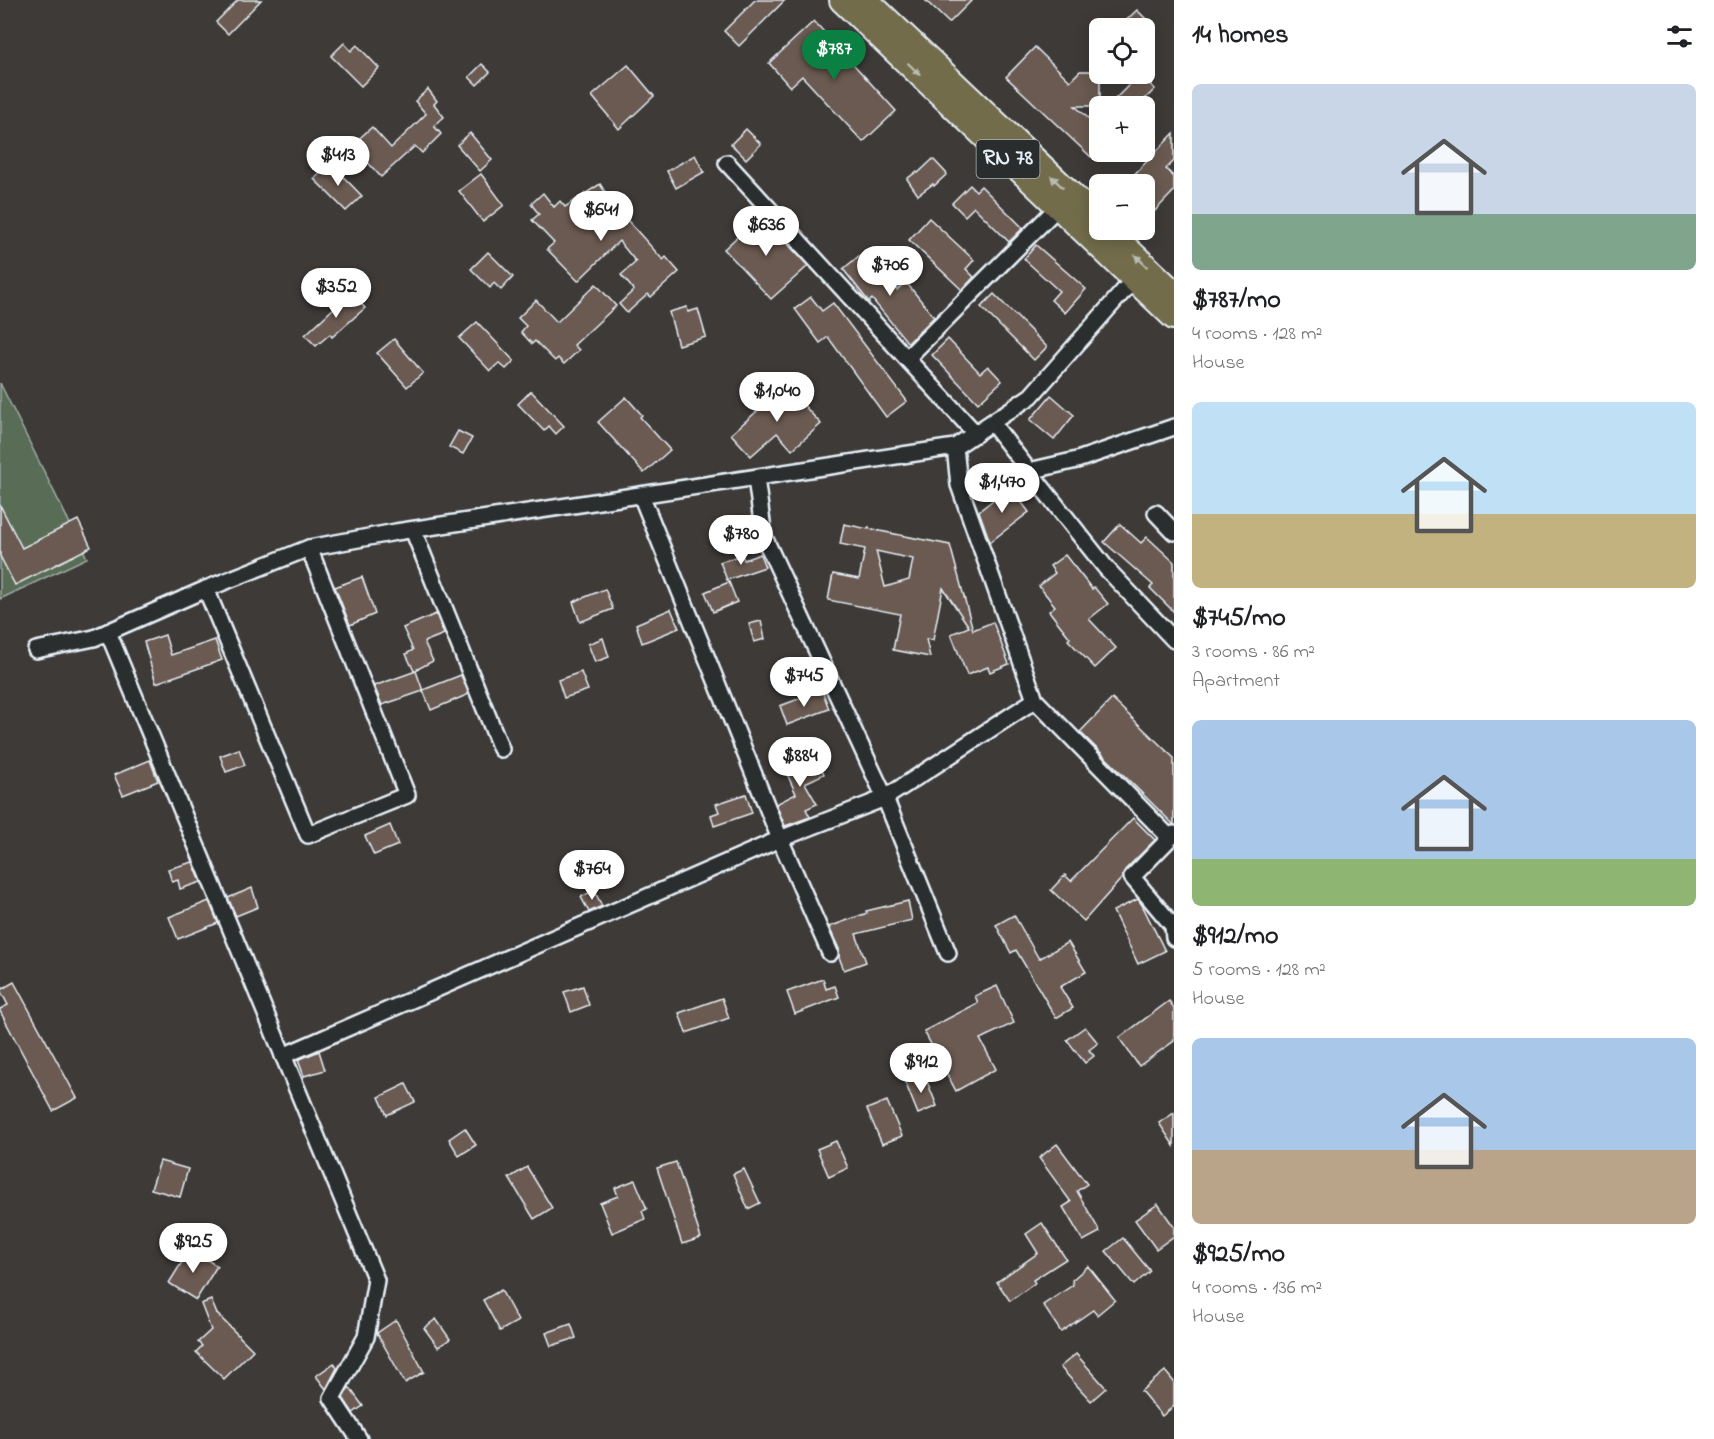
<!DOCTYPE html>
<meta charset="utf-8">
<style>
:root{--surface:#fff;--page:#f2f2f2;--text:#202124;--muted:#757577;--accent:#0b8043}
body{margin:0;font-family:"Indie Flower",sans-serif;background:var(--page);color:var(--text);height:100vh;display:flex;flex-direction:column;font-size:22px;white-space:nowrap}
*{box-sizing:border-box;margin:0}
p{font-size:20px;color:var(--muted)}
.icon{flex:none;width:33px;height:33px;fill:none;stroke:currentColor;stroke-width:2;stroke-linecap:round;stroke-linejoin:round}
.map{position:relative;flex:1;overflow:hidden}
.side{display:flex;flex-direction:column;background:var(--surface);width:540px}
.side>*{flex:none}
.tools{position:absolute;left:1089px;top:18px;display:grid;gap:12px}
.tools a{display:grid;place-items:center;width:66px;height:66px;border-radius:9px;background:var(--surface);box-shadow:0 3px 15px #0003;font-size:30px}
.price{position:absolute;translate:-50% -51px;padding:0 14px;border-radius:21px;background:#fff;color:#222;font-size:20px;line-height:39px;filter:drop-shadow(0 2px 3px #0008)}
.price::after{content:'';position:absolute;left:50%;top:36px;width:18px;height:14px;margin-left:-9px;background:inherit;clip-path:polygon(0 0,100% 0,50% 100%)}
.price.selected{background:var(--accent);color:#fff}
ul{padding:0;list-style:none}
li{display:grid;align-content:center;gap:12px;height:318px;padding:0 18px}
li span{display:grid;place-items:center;height:186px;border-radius:9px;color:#555}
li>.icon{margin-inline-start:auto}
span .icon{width:108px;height:108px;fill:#fffc;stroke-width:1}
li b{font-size:26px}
h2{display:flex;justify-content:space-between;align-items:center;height:72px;padding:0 18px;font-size:26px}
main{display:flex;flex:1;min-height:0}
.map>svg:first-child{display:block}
</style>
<main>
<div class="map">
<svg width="1174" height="1439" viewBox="0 0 1174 1439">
<rect width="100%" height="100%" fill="#3d3a38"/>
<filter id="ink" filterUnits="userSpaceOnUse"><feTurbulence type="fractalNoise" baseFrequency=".0167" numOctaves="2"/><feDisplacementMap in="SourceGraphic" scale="12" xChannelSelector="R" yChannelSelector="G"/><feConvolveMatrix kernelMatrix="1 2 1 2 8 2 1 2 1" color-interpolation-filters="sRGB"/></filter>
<g filter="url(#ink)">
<path fill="#596c57" stroke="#a0aea8" stroke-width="1.5" d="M0 383 87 558 0 599Z"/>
<g fill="#6a5a51" stroke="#e8f1f8" stroke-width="1.5" fill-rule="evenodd">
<path d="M238 0H261L228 34 216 22Z"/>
<path d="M755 0H785L739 46 724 31Z"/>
<path d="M925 0H972L949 23Z"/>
<path d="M1137 10 1155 28H1118Z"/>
<path d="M814 21 896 111 863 142 802 76 790 87 769 63Z"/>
<path d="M344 43 351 51 357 45 379 68 361 86 331 56Z"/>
<path d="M1035 47 1070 81 1080 71H1100V106H1075L1100 129V147L1091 157 1006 77Z"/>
<path d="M482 64 490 72 477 85 469 77Z"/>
<path d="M628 65 654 96 619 129 592 96Z"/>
<path d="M1140 74 1155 89 1138 106H1108Z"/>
<path d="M428 89 437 101 434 104 444 117 434 126 441 134 422 153 415 146 381 177 352 145 372 127 391 148 426 114 415 101Z"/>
<path d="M746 129 761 144 746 159 731 144Z"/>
<path d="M470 133 492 160 480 171 457 145Z"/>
<path d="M1174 133V161L1166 169 1174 177V191L1152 214 1144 207V184H1125Z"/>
<path d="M695 155 704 172 676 188 667 171Z"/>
<path d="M933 159 947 174 934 186 933 184 918 195 907 179 916 172 918 173Z"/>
<path d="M330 163 362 196 346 211 314 179Z"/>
<path d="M481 174 504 205 483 222 459 191Z"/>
<path d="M600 184 612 203 663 260 666 257 679 272 651 297 648 294 627 313 619 304 634 290 621 275 636 262 619 241 578 281 547 249 554 243 532 220 539 214 531 204 543 193 554 207 560 201 565 207Z"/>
<path d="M970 185 976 191 981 186 1023 228 1009 242 974 207 965 216 952 203Z"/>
<path d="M761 215 808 266 771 299 724 249Z"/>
<path d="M929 218 974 260 966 269 974 277 962 290 909 240Z"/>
<path d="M1036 245 1086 289 1065 313 1051 300 1059 291 1024 259Z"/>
<path d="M865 251 897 290 906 282 934 317 908 343 872 299 869 302 843 269Z"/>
<path d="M488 252 513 277 501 290 494 283 490 288 471 269Z"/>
<path d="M596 284 616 306 574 345 579 350 564 364 558 358 555 361 535 341 532 344 521 332 526 326 518 318 536 300 557 322Z"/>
<path d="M351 292 365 308 332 337 330 334 316 346 305 335Z"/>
<path d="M994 294 1047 347 1034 360 981 307Z"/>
<path d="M811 297 822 311 833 303 907 401 886 417 828 337 820 343 795 309Z"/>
<path d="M687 307 688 312 698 309 706 337 678 345 669 312Z"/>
<path d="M477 322 514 361 506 369 499 363 490 371 459 338Z"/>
<path d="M394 339 423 373 407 387 377 353Z"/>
<path d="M948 339 980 373 988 366 1002 381 978 403 932 355Z"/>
<path d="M786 386 821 424 792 450 777 433 751 456 731 434Z"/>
<path d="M531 391 564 426 556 434 549 426 544 431 518 404Z"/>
<path d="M1051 395 1074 415 1054 440 1030 420Z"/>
<path d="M626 397 642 415 640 417 670 450 644 473 598 422Z"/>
<path d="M458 431 472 438 463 454 449 447Z"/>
<path d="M1010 487 1029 512 990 542 979 511Z"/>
<path d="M0 505 22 548 78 520 91 547 15 585 0 556Z"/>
<path d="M844 524 868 529 869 527 870 529 950 545 973 630 993 622 1009 664 990 672 988 667 967 675 951 634 969 627 943 588 933 640 926 639 930 657 893 650 900 614 828 600 833 574 859 579 865 549 840 544ZM876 551 913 559 909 580 885 587Z"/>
<path d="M1120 524 1141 543 1147 537 1174 562V612L1150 588 1153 585 1104 542Z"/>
<path d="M760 554 765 567 727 580 720 562 742 555 744 560Z"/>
<path d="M1065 555 1092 589 1094 587 1108 604 1089 619 1116 648 1095 668 1068 640 1070 638 1049 611 1055 606 1039 586 1055 573 1050 566Z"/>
<path d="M362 577 375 614 350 625 335 587Z"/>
<path d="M729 582 737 602 713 612 705 592Z"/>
<path d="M605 589 613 609 580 622 573 602Z"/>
<path d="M671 609 679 628 642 643 636 624Z"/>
<path d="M436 614 444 634 424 642 433 661 414 671 406 654 413 650 403 628Z"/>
<path d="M761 621 765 639 754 642 749 624Z"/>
<path d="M165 635 171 655 215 640 222 660 156 683 144 642Z"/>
<path d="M603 638 609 657 595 662 588 644Z"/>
<path d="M416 671 423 691 382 705 374 686Z"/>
<path d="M581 672 588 690 564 698 558 680Z"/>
<path d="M461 675 469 694 431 710 423 690Z"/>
<path d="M822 690 829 709 787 725 780 706Z"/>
<path d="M1112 699 1174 758V825L1080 732Z"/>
<path d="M239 749 245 765 226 772 220 756Z"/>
<path d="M814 751 824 774 805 783 817 804 806 809 810 817 785 826 776 804 796 794 783 765Z"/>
<path d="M150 760 158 781 123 795 114 775Z"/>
<path d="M746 794 752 813 714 826 711 815 719 812 716 804Z"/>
<path d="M1133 818 1155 840 1125 870 1122 878 1084 921 1051 890 1065 875 1071 881Z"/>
<path d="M390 825 398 845 374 855 365 836Z"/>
<path d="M193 862 201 882 180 889 178 880 172 882 168 869Z"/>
<path d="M252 888 258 907 236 916 228 898Z"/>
<path d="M594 890 602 906 589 912 581 897Z"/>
<path d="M1138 899 1142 905 1165 951 1138 964 1113 911Z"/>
<path d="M209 901 218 923 178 939 169 917Z"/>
<path d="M908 901 912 920 856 934 866 962 844 970 839 957V949L829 927 867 913 866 911Z"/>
<path d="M1014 915 1039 959 1068 942 1086 972 1060 987 1073 1008 1056 1018 1016 950 1011 953 996 925Z"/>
<path d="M823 979 826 989 835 986 839 997 795 1014 787 992Z"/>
<path d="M14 982 77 1098 53 1111 0 1011V1009L8 1005 0 990Z"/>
<path d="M583 986 589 1005 571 1012 564 992Z"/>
<path d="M997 986 1014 1023 980 1039 996 1069 956 1091 924 1031 978 1003 975 996Z"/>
<path d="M722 998 729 1018 686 1033 679 1013Z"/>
<path d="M1169 1001 1174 1008V1041L1139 1066 1119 1038Z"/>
<path d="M1085 1027 1098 1043 1089 1050 1094 1056 1085 1063 1067 1040Z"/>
<path d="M319 1051 325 1070 304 1076 298 1060Z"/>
<path d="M924 1074 937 1106 918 1114 905 1082Z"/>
<path d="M406 1084 415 1102 387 1115 379 1097Z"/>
<path d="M887 1101 902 1136 882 1144 867 1109Z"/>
<path d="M1174 1113V1146L1159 1123Z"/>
<path d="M465 1128 476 1145 459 1156 449 1139Z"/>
<path d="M836 1141 848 1168 829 1177 817 1149Z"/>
<path d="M1057 1144 1087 1184 1077 1191 1100 1232 1083 1241 1063 1207 1071 1202 1039 1158Z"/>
<path d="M160 1161 188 1169 180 1197 151 1189Z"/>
<path d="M676 1162 701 1238 682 1244 657 1168Z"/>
<path d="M527 1167 552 1208 534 1219 509 1178Z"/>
<path d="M744 1169 760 1203 748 1209 733 1174Z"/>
<path d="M635 1180 647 1209 642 1211 645 1219 612 1233 600 1203 618 1196 615 1188Z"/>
<path d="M1158 1204 1174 1227V1236L1156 1249 1135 1220Z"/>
<path d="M1042 1223 1066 1259 1033 1280 1035 1283 1010 1301 997 1282 1038 1253 1026 1234Z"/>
<path d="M1123 1238 1150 1271 1134 1285 1106 1251Z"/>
<path d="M190 1249 217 1266 196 1300 169 1283Z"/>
<path d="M1088 1266 1115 1300 1097 1315 1093 1310 1061 1332 1043 1305 1073 1285 1072 1280Z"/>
<path d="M501 1290 518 1321 500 1331 483 1300Z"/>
<path d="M211 1300 217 1314 253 1350 224 1379 196 1352 202 1346 198 1342 211 1330 201 1304Z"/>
<path d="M436 1319 450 1339 438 1347 424 1328Z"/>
<path d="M396 1320 424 1372 405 1383 377 1333Z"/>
<path d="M571 1324 576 1338 551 1346 546 1333Z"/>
<path d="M1076 1354 1106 1388 1091 1401 1060 1367Z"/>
<path d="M334 1363 337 1368 326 1389 316 1376Z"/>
<path d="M1165 1371 1174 1382V1406L1162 1416 1141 1391Z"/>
<path d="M349 1387 363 1406 353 1413 343 1398Z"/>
</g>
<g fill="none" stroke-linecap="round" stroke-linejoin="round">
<g stroke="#e8f1f8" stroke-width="20">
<g id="minor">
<path d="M727 163 976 434"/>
<path d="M907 358 1058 207"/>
<path d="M992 423 1029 471 1077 460 1174 427"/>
<path d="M955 447 959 485 1035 700"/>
<path d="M1029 471 1106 568 1174 640"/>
<path d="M756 478 764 537 885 798 948 953"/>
<path d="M641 495 780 839 830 953"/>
<path d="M1156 513 1174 532"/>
<path d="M413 530 501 749"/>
<path d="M206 589 308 835 407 795 309 548"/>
<path d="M108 632 376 1280 366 1337 332 1398 359 1439"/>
<path d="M36 650 94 638 206 589 309 548 396 532 955 447 1031 396 1134 279"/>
<path d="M1174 834 1132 877 1173 926 1174 938"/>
<path d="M283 1056 780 839 885 798 1035 700 1170 838"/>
</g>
</g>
<g stroke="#e8f1f8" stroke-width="28">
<g id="primary">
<path d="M842 0 1174 317"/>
<path d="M866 0 1100 222"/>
<path d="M1107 230 1174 293"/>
</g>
</g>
<use href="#minor" stroke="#2a2d2e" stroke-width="15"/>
<use href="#primary" stroke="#726c4b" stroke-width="24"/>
</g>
<defs><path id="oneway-solid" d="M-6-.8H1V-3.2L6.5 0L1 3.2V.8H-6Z" transform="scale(1.5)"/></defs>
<g fill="#b9bcb3">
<use href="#oneway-solid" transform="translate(914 69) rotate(44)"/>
<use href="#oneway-solid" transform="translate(1057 182) rotate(-136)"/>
<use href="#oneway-solid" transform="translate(1141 261) rotate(-136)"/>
</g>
</g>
<g text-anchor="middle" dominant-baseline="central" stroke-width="4.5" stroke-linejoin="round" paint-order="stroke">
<rect fill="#2a2d2e" stroke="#afb6bb" stroke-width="1.5" x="976.5" y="140" width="63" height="38" rx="4.5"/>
<g font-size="22" font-weight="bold" fill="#e8f1f8">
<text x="1008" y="159">RN 78</text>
</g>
</g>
</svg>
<div class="tools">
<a><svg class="icon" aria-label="locate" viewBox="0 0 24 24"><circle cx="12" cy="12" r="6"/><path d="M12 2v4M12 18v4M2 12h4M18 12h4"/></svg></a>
<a>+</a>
<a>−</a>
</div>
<b class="price selected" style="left:834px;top:81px">$787</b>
<b class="price" style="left:338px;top:187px">$413</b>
<b class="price" style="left:601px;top:242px">$641</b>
<b class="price" style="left:766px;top:257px">$636</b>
<b class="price" style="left:890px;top:297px">$706</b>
<b class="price" style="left:336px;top:319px">$352</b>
<b class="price" style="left:777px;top:423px">$1,040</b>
<b class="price" style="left:1002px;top:514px">$1,470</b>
<b class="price" style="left:741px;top:566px">$780</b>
<b class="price" style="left:804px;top:708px">$745</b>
<b class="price" style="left:800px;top:788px">$884</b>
<b class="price" style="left:592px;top:901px">$764</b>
<b class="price" style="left:921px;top:1094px">$912</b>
<b class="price" style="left:193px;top:1274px">$925</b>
</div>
<section class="side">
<h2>14 homes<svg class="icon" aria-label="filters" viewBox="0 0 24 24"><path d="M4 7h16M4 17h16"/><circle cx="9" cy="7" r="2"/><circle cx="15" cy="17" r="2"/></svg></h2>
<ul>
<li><span style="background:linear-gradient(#c9d6e8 70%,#7fa58c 0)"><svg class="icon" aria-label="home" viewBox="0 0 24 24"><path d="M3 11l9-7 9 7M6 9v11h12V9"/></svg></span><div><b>$787/mo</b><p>4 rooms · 128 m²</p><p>House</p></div></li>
<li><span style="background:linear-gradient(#bfe0f5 60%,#c2b280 0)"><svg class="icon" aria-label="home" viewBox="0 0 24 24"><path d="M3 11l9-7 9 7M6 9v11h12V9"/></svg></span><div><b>$745/mo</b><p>3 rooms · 86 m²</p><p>Apartment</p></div></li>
<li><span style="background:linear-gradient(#a9c7e8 75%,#8fb573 0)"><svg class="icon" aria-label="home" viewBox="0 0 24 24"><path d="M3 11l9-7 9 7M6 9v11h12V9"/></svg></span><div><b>$912/mo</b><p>5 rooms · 128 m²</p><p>House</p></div></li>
<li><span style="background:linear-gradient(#a9c7e8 60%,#b9a48a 0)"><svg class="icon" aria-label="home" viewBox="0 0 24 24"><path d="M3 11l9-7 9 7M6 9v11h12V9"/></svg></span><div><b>$925/mo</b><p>4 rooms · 136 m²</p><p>House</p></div></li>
</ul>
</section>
</main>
